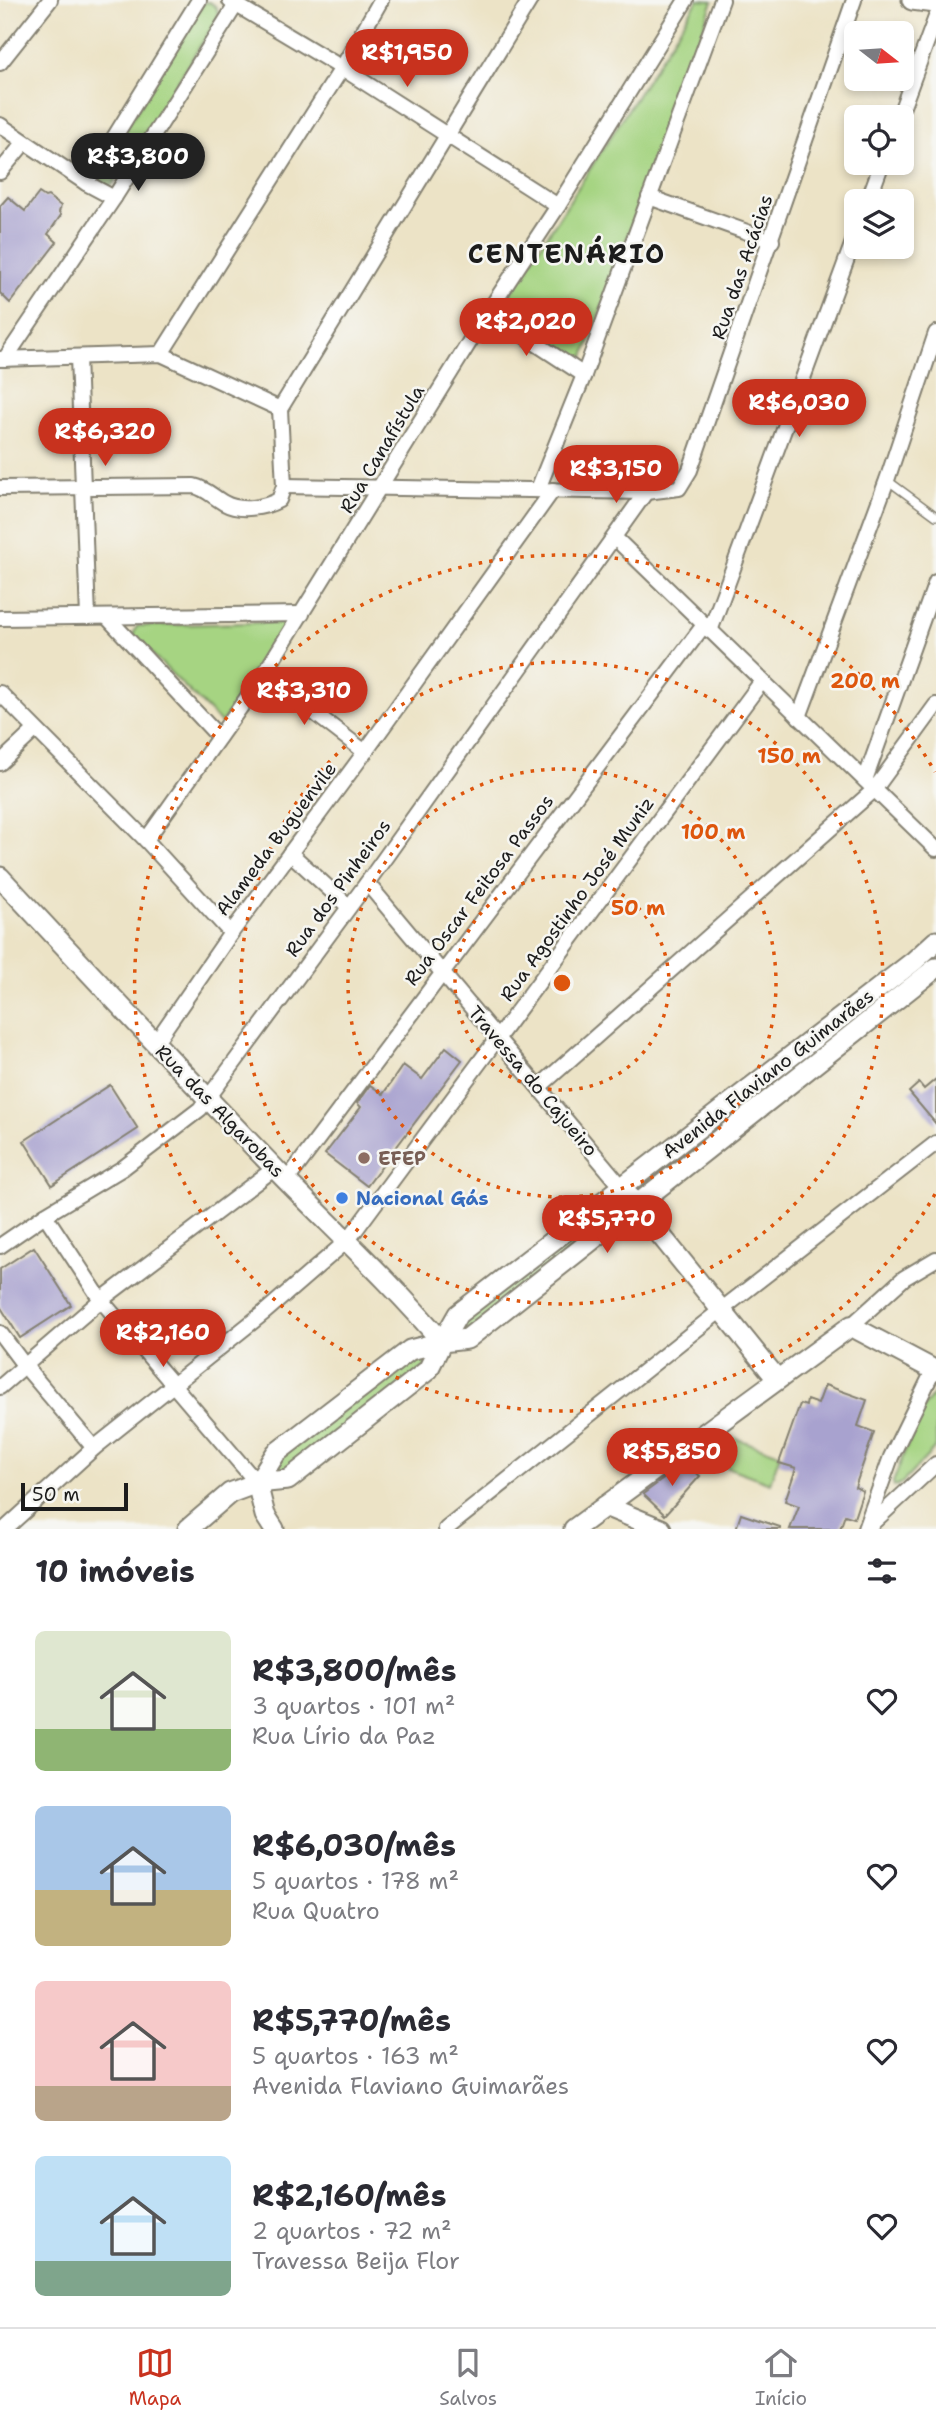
<!DOCTYPE html>
<html lang="pt">
<meta charset="utf-8">
<style>
:root{--surface:#fff;--page:#f2f2f3;--text:#2b2b33;--muted:#7c7c81;--line:#e1e1e2;--accent:#c8321e}
body{margin:0;font-family:"Shantell Sans",sans-serif;background:var(--page);color:var(--text);height:100vh;display:flex;flex-direction:column;font-size:26px;white-space:nowrap}
*{box-sizing:border-box;margin:0}
p{font-size:23px;color:var(--muted)}
.icon{flex:none;width:38px;height:38px;fill:none;stroke:currentColor;stroke-width:2;stroke-linecap:round;stroke-linejoin:round}
.map{position:relative;height:1529px;overflow:hidden}
.drawer{display:flex;flex-direction:column;background:var(--surface);flex:1}
.drawer>*{flex:none}
.needle{width:46px;rotate:107deg}
.controls{position:absolute;left:844px;top:21px;display:grid;gap:14px}
.controls a{display:grid;place-items:center;width:70px;height:70px;border-radius:10px;background:var(--surface);box-shadow:0 4px 10px #0003;font-size:35px}
.scale{position:absolute;left:21px;bottom:18px;width:107px;box-sizing:border-box;padding-left:7px;border:4px solid #1c1c1c;border-top:0;font-size:19px;line-height:24px;white-space:nowrap;color:#1c1c1c;-webkit-text-stroke:5px #f6f6f2;paint-order:stroke}
.price{position:absolute;translate:-50% -60px;padding:0 16px;border-radius:24px;background:var(--accent);color:#fff;font-size:23px;line-height:46px;filter:drop-shadow(0 2px 4px #0008)}
.price::after{content:'';position:absolute;left:50%;top:42px;width:21px;height:16px;margin-left:-10px;background:inherit;clip-path:polygon(0 0,100% 0,50% 100%)}
.price.current{background:#222;color:#fff}
ul{padding:0;list-style:none}
li{display:flex;align-items:center;gap:21px;height:175px;padding:0 35px}
li span{display:grid;place-items:center;flex:none;width:196px;height:140px;border-radius:10px;color:#555}
li>.icon{margin-inline-start:auto}
span .icon{width:84px;height:84px;fill:#fffc;stroke-width:1}
li b{font-size:30px}
h2{display:flex;justify-content:space-between;align-items:center;height:84px;padding:0 35px;font-size:30px}
.dock{display:flex;justify-content:space-around;align-items:center;height:98px;border-top:2px solid var(--line);background:var(--surface);font-size:19px;color:var(--muted)}
.dock a{display:grid;justify-items:center;gap:4px}
.dock .current{color:var(--accent)}
.map>svg:first-child{display:block}
</style>
<div class="map">
<svg width="936" height="1529" viewBox="0 0 936 1529">
<rect width="100%" height="100%" fill="#f6f6f2"/>
<filter id="ink" filterUnits="userSpaceOnUse"><feTurbulence type="fractalNoise" baseFrequency=".0143" numOctaves="2"/><feDisplacementMap in="SourceGraphic" scale="14" xChannelSelector="R" yChannelSelector="G"/><feConvolveMatrix kernelMatrix="1 2 1 2 8 2 1 2 1" color-interpolation-filters="sRGB"/></filter>
<filter id="wash" filterUnits="userSpaceOnUse"><feTurbulence type="fractalNoise" baseFrequency=".00686" numOctaves="4" result="noise"/><feDisplacementMap in="SourceGraphic" scale="28" xChannelSelector="R" yChannelSelector="G"/><feGaussianBlur stdDeviation="1.57" result="paint"/><feColorMatrix in="noise" values="0 0 0 0 0 0 0 0 0 0 0 0 0 0 0 0 0 1.4 0 .05"/><feComposite in="paint" operator="in"/></filter>
<g filter="url(#wash)">
<rect width="100%" height="100%" fill="#ece3c6"/>
<g fill="#a6d482" stroke="#61784f" stroke-width="2">
<path d="M698 0 713 1 582 362 501 308Z"/>
<path d="M209 2C219 7 219 11 216 21L112 185C105 187 102 186 97 180L99 172 203 3Z"/>
<path d="M283 622 287 628 221 723 133 635 137 626Z"/>
<path d="M617 1198 625 1207 461 1338 456 1321Z"/>
<path d="M417 1352 424 1356 428 1365 287 1475 278 1474 274 1469V1461Z"/>
<path d="M936 1392V1447L903 1482 894 1487 893 1482C904 1456 916 1411 936 1392Z"/>
<path d="M729 1436 780 1454 770 1483 718 1464Z"/>
</g>
<g id="blocks">
<g fill="#a8a2cf">
<path d="M39 193 45 197 48 196 61 206 59 212 61 215 48 234 57 242 10 303 0 293V206L8 197 25 211Z"/>
<path d="M446 1047 462 1060 367 1186 325 1154 361 1107 357 1103 370 1085 383 1094 403 1065 422 1079Z"/>
<path d="M936 1079V1124L909 1092 919 1083 924 1089Z"/>
<path d="M110 1085 138 1129 52 1185 24 1141Z"/>
<path d="M34 1247 71 1305 20 1338 0 1306V1269Z"/>
<path d="M825 1385 867 1400 858 1426 874 1432 855 1487 863 1491 854 1518 845 1515 840 1529H790L799 1506 785 1501 796 1468 779 1463 800 1404 806 1406 807 1400 818 1404Z"/>
<path d="M685 1463 700 1476 665 1515 643 1494Z"/>
<path d="M741 1514 780 1527V1529H736Z"/>
</g>
</g>
</g>
<g filter="url(#ink)">
<use href="#blocks" fill-opacity="0" stroke="#848071" stroke-width="2"/>
<g fill="none" stroke-linecap="round" stroke-linejoin="round">
<g stroke="#848071" stroke-width="10">
<path id="lane" d="M887 480 936 516"/>
</g>
<g stroke="#848071" stroke-width="18">
<g id="street">
<path d="M230 1 342 68 558 206"/>
<path d="M0 63 50 0"/>
<path d="M899 117 936 17"/>
<path d="M0 125 86 183 114 198"/>
<path d="M0 172 24 143"/>
<path d="M86 183 199 0"/>
<path d="M649 197 772 241"/>
<path d="M868 201 882 163"/>
<path d="M488 312 584 375"/>
<path d="M161 354 342 68 381 0"/>
<path d="M78 357 88 617"/>
<path d="M0 359 161 354 280 409"/>
<path d="M5 359 114 198 239 0"/>
<path d="M284 486 646 492 679 488 690 470 854 0"/>
<path d="M0 488 194 486C207 489 213 497 224 503 240 512 264 508 279 500L284 486 280 409 530 0"/>
<path d="M538 489 584 375 722 0"/>
<path d="M615 538 936 849"/>
<path d="M107 617 219 737"/>
<path d="M0 618 302 614"/>
<path d="M710 631 856 234"/>
<path d="M264 674 365 752"/>
<path d="M0 693 146 840 231 933"/>
<path d="M799 717 887 480 936 333"/>
<path d="M0 763 35 730"/>
<path d="M865 780 936 582"/>
<path d="M146 840 264 674 488 312 558 206 686 0"/>
<path d="M290 853 348 906"/>
<path d="M367 883 622 1187"/>
<path d="M155 1043 231 933 365 752 553 490"/>
<path d="M539 1087 874 790 936 705"/>
<path d="M287 1180 704 625"/>
<path d="M45 1215 101 1300 257 1483"/>
<path d="M0 1246 45 1215 123 1168 200 1109 367 883 646 492"/>
<path d="M851 1326 904 1278 936 1259"/>
<path d="M0 1333 24 1365 94 1448"/>
<path d="M0 1387 101 1300 275 1168"/>
<path d="M867 1528 936 1464"/>
<path d="M5 1529 94 1448 266 1311 348 1240 762 681"/>
<path d="M446 1529 721 1310 936 1143"/>
<path d="M865 1529 891 1457 934 1369"/>
</g>
</g>
<g stroke="#848071" stroke-width="23">
<g id="secondary">
<path d="M912 0 936 3"/>
<path d="M0 877C94 978 188 1079 284 1178 337 1232 393 1284 442 1342"/>
<path d="M629 1196 777 1379"/>
<path d="M257 1483 276 1453 410 1350 442 1342 458 1314 914 961 936 941"/>
<path d="M257 1483 265 1515 274 1529"/>
<path d="M605 1506 661 1529"/>
<path d="M188 1529 230 1493 257 1483 288 1480 428 1370 442 1342 467 1339 936 968"/>
<path d="M574 1529 851 1326 936 1371"/>
</g>
</g>
<use href="#lane" stroke="#fff" stroke-width="7"/>
<use href="#street" stroke="#fff" stroke-width="14"/>
<use href="#secondary" stroke="#fff" stroke-width="19"/>
</g>
</g>
<g fill="none" stroke="#de560d" stroke-width="3.5" stroke-dasharray="3.5 7">
<circle cx="562" cy="983" r="107"/>
<circle cx="562" cy="983" r="214"/>
<circle cx="562" cy="983" r="321"/>
<path d="M935 1194A428 428 0 1 1 935 772"/>
</g>
<circle fill="#8d6e63" stroke="#f6f6f2" stroke-width="2.5" cx="364" cy="1158" r="7"/>
<circle fill="#3f7fe0" stroke="#f6f6f2" stroke-width="2.5" cx="342" cy="1198" r="7"/>
<g text-anchor="middle" dominant-baseline="central" stroke-width="5" stroke-linejoin="round" paint-order="stroke">
<g font-size="19" fill="#1c1c1c" stroke="#f6f6f2">
<text transform="translate(742 267) rotate(-71)">Rua das Acácias</text>
<text transform="translate(382 449) rotate(-59)">Rua Canafístula</text>
<text transform="translate(276 839) rotate(-53)">Alameda Buguenvile</text>
<text transform="translate(338 888) rotate(-54)">Rua dos Pinheiros</text>
<text transform="translate(479 890) rotate(-53)">Rua Oscar Feitosa Passos</text>
<text transform="translate(577 899) rotate(-54)">Rua Agostinho José Muniz</text>
<text transform="translate(768 1074) rotate(-38)">Avenida Flaviano Guimarães</text>
<text transform="translate(533 1081) rotate(50)">Travessa do Cajueiro</text>
<text transform="translate(220 1111) rotate(46)">Rua das Algarobas</text>
</g>
<g font-size="19" font-weight="bold" fill="#785e54" stroke="#f6f6f2" text-anchor="start">
<text x="378" y="1158">EFEP</text>
</g>
<g font-size="19" font-weight="bold" fill="#366cbe" stroke="#f6f6f2" text-anchor="start">
<text x="356" y="1198">Nacional Gás</text>
</g>
<g font-size="26" font-weight="bold" letter-spacing="2" fill="#1c1c1c" stroke="#f6f6f2">
<text x="567" y="253">CENTENÁRIO</text>
</g>
</g>
<circle cx="562" cy="983" r="10" fill="#de560d" stroke="#f6f6f2" stroke-width="3.5"/>
<g font-size="21" text-anchor="middle" font-weight="bold" fill="#de560d" stroke="#f6f6f2" stroke-width="5" stroke-linejoin="round" paint-order="stroke">
<text x="865" y="688">200 m</text>
<text x="789" y="763">150 m</text>
<text x="713" y="839">100 m</text>
<text x="638" y="915">50 m</text>
</g>
</svg>
<div class="controls">
<a><svg class="needle" viewBox="-14 -14 28 28"><path d="M0-13l5 13h-10z" fill="#e53935"/><path d="M0 13l5-13h-10z" fill="#7c7c81"/></svg></a>
<a><svg class="icon" aria-label="locate" viewBox="0 0 24 24"><circle cx="12" cy="12" r="6"/><path d="M12 2v4M12 18v4M2 12h4M18 12h4"/></svg></a>
<a><svg class="icon" aria-label="layers" viewBox="0 0 24 24"><path d="M12 4l9 5-9 5-9-5zM3 14l9 5 9-5"/></svg></a>
</div>
<div class="scale">50 m</div>
<b class="price" style="left:407px;top:89px">R$1,950</b>
<b class="price current" style="left:138px;top:193px">R$3,800</b>
<b class="price" style="left:526px;top:358px">R$2,020</b>
<b class="price" style="left:799px;top:439px">R$6,030</b>
<b class="price" style="left:105px;top:468px">R$6,320</b>
<b class="price" style="left:616px;top:505px">R$3,150</b>
<b class="price" style="left:304px;top:727px">R$3,310</b>
<b class="price" style="left:607px;top:1255px">R$5,770</b>
<b class="price" style="left:163px;top:1369px">R$2,160</b>
<b class="price" style="left:672px;top:1488px">R$5,850</b>
</div>
<section class="drawer">
<h2>10 imóveis<svg class="icon" aria-label="filters" viewBox="0 0 24 24"><path d="M4 7h16M4 17h16"/><circle cx="9" cy="7" r="2"/><circle cx="15" cy="17" r="2"/></svg></h2>
<ul>
<li><span style="background:linear-gradient(#dfe7d0 70%,#8fb573 0)"><svg class="icon" aria-label="home" viewBox="0 0 24 24"><path d="M3 11l9-7 9 7M6 9v11h12V9"/></svg></span><div><b>R$3,800/mês</b><p>3 quartos · 101 m²</p><p>Rua Lírio da Paz</p></div><svg class="icon" aria-label="heart" viewBox="0 0 24 24"><path d="M12 20l-8-8c-3-5 5-10 8-4 3-6 11-1 8 4z"/></svg></li>
<li><span style="background:linear-gradient(#a9c7e8 60%,#c2b280 0)"><svg class="icon" aria-label="home" viewBox="0 0 24 24"><path d="M3 11l9-7 9 7M6 9v11h12V9"/></svg></span><div><b>R$6,030/mês</b><p>5 quartos · 178 m²</p><p>Rua Quatro</p></div><svg class="icon" aria-label="heart" viewBox="0 0 24 24"><path d="M12 20l-8-8c-3-5 5-10 8-4 3-6 11-1 8 4z"/></svg></li>
<li><span style="background:linear-gradient(#f6c9c9 75%,#b9a48a 0)"><svg class="icon" aria-label="home" viewBox="0 0 24 24"><path d="M3 11l9-7 9 7M6 9v11h12V9"/></svg></span><div><b>R$5,770/mês</b><p>5 quartos · 163 m²</p><p>Avenida Flaviano Guimarães</p></div><svg class="icon" aria-label="heart" viewBox="0 0 24 24"><path d="M12 20l-8-8c-3-5 5-10 8-4 3-6 11-1 8 4z"/></svg></li>
<li><span style="background:linear-gradient(#bfe0f5 75%,#7fa58c 0)"><svg class="icon" aria-label="home" viewBox="0 0 24 24"><path d="M3 11l9-7 9 7M6 9v11h12V9"/></svg></span><div><b>R$2,160/mês</b><p>2 quartos · 72 m²</p><p>Travessa Beija Flor</p></div><svg class="icon" aria-label="heart" viewBox="0 0 24 24"><path d="M12 20l-8-8c-3-5 5-10 8-4 3-6 11-1 8 4z"/></svg></li>
</ul>
</section>
<nav class="dock">
<a class="current"><svg class="icon" aria-label="map" viewBox="0 0 24 24"><path d="M3 6l6-2 6 2 6-2v14l-6 2-6-2-6 2zM9 4v14M15 6v14"/></svg>Mapa</a>
<a><svg class="icon" aria-label="saved" viewBox="0 0 24 24"><path d="M7 4h10v16l-5-4-5 4z"/></svg>Salvos</a>
<a><svg class="icon" aria-label="home" viewBox="0 0 24 24"><path d="M3 11l9-7 9 7M6 9v11h12V9"/></svg>Início</a>
</nav>
